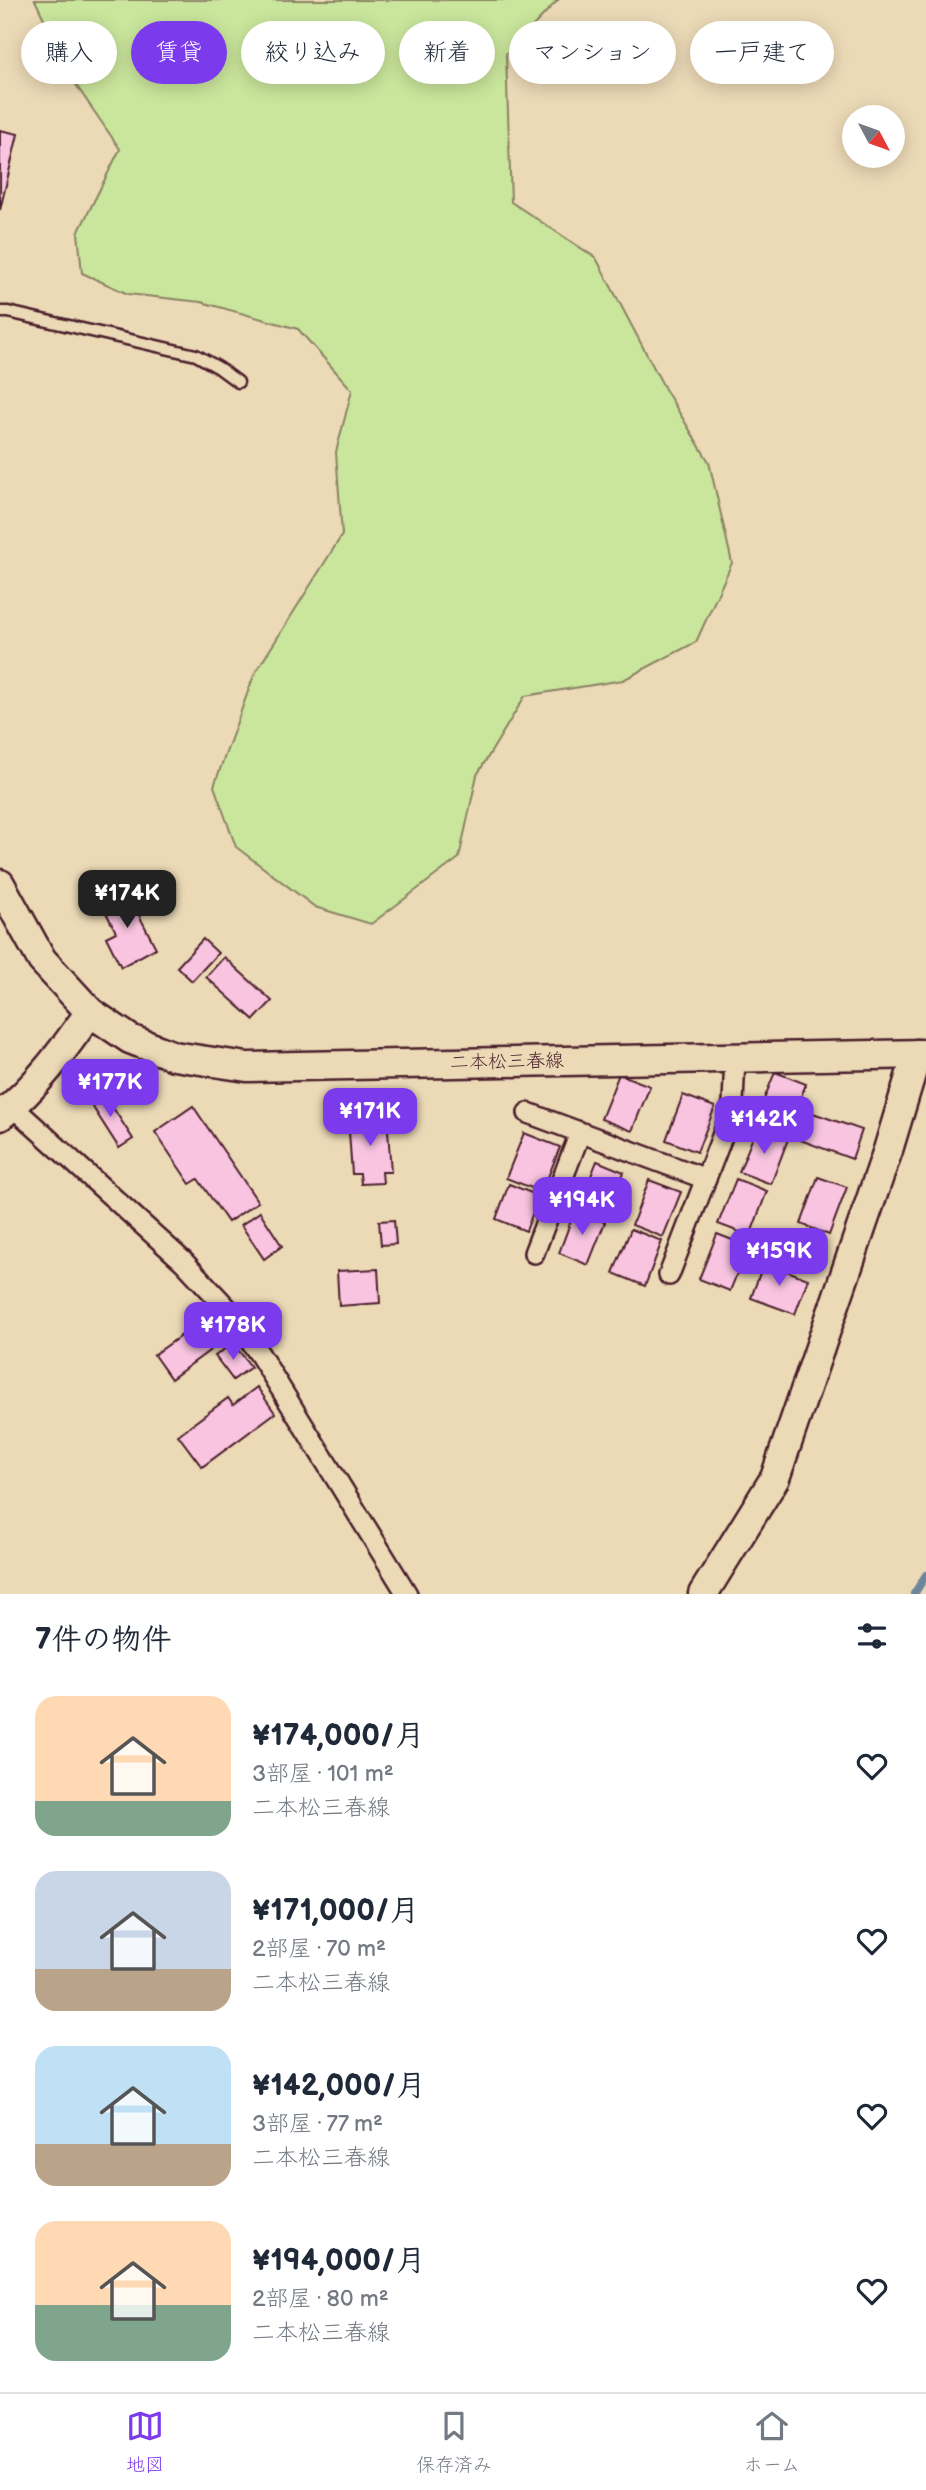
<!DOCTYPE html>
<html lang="ja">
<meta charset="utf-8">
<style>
:root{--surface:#fff;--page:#f6f6f7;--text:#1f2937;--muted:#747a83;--line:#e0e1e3;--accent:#7c3aed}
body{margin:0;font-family:"Balsamiq Sans","Klee One",sans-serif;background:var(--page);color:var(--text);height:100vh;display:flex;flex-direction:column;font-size:26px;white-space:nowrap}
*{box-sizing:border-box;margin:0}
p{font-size:23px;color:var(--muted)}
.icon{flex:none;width:38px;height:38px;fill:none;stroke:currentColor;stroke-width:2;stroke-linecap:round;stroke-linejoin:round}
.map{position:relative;height:1594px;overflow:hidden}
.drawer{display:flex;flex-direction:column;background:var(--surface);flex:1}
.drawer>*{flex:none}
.guide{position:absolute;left:21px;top:21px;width:886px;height:63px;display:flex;gap:14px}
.needle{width:46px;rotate:131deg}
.buttons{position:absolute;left:842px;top:105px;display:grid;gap:14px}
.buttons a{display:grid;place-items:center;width:63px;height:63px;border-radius:50%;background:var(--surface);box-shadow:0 4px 18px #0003;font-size:35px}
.price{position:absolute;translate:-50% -60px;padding:0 16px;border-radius:14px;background:var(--accent);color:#fff;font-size:23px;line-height:46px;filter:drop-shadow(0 2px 4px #0008)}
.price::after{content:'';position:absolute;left:50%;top:42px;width:21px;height:16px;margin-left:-10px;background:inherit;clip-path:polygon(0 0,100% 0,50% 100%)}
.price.active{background:#222;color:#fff}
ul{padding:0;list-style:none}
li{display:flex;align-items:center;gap:21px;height:175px;padding:0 35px}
li span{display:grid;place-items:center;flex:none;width:196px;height:140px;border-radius:21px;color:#555}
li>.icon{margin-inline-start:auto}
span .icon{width:84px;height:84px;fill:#fffc;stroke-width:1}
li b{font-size:30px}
h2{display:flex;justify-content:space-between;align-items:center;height:84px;padding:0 35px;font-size:30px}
.pill{padding:0 24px;border-radius:32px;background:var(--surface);box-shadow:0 4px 18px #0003;font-size:24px;line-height:63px}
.pill.active{background:var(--accent);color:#fff}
.dock{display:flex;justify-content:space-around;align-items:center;height:98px;border-top:2px solid var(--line);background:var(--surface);font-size:19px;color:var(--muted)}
.dock a{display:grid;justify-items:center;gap:4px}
.dock .active{color:var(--accent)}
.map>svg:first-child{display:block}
</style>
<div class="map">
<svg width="926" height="1594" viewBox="0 0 926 1594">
<rect width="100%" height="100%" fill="#ecdab7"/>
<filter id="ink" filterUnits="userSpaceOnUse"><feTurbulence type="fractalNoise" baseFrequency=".0143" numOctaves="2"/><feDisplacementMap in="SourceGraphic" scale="14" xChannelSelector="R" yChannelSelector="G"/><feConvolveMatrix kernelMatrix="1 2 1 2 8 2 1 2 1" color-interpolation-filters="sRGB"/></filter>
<g filter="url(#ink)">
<path fill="#cae69c" stroke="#8a8264" stroke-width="2" d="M35 0H558L506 54 511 202 596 258 665 389 709 462 732 563 696 642 623 680 525 696 477 775 459 858 371 924 315 907 236 847 214 786 254 675 342 535 336 452 352 390 298 329 201 302 128 294 82 273 78 233 120 149 74 82Z"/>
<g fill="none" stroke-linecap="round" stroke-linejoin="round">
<path stroke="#6d869b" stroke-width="8" d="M914 1594 926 1575"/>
</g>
<g fill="#f9c4e0" stroke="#4a1f2b" stroke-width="2">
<path d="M0 130 18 134 0 210Z"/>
<path d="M126 890 156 948 121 967 106 937 116 932 101 903Z"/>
<path d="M203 939 218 953 192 981 177 967Z"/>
<path d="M224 957 272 1001 254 1020 206 977Z"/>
<path d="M775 1072 806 1084 788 1129 757 1117Z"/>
<path d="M619 1074 650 1086 632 1131 601 1119Z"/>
<path d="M101 1089 133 1139 119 1148 87 1098Z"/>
<path d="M683 1095 715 1107 697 1152 666 1140Z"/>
<path d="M193 1106 258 1202 228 1222 198 1179 190 1184 155 1132Z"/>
<path d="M810 1112 862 1130 852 1159 800 1140Z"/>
<path d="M387 1116 391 1172H382L383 1183 361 1184 360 1174H352L348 1118Z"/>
<path d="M757 1127 788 1139 771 1184 739 1172Z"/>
<path d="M524 1133 560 1147 542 1192 506 1178Z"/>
<path d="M597 1161 624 1172 608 1212 581 1201Z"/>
<path d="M818 1177 847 1187 829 1235 801 1224Z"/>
<path d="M736 1179 767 1191 750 1236 718 1224Z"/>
<path d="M649 1180 681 1192 663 1237 632 1225Z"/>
<path d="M509 1184 539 1196 526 1231 496 1219Z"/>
<path d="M575 1210 605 1222 588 1265 559 1253Z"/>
<path d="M260 1212 282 1246 264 1259 241 1225Z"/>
<path d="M394 1220 396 1244 381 1245 379 1221Z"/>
<path d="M631 1229 662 1241 645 1286 613 1273Z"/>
<path d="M717 1234 748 1246 730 1291 699 1279Z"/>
<path d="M764 1262 808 1279 795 1314 751 1298Z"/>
<path d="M378 1269 380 1303 339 1306 337 1271Z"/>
<path d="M196 1325 213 1348 171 1379 154 1355Z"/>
<path d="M233 1343 251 1367 233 1380 215 1356Z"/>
<path d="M257 1387 275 1413 202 1467 178 1435 228 1398 233 1405Z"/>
</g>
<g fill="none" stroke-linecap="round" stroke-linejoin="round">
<g stroke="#4a1f2b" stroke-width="15">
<path id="lane" d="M0 312H8L196 355 219 368 238 382"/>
</g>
<g stroke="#4a1f2b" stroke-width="24">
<g id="street">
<path d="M13 1107 184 1262 227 1308 260 1355 407 1594"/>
<path d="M528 1113 706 1179"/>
<path d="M534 1253 580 1133"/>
<path d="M669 1275 728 1121 733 1103 735 1057"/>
</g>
</g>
<g stroke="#4a1f2b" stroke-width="33">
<g id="secondary">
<path d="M0 884 42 960 90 1012 130 1039 174 1056 247 1067 926 1054"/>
<path d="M0 1116C36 1088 64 1049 90 1012"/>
<path d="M703 1594 775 1478 888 1150 917 1054"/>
</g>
</g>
<use href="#lane" stroke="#ecdab7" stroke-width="10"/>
<use href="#street" stroke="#ecdab7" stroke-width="19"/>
<use href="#secondary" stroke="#ecdab7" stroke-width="28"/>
</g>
</g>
<g text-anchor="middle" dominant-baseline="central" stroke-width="6" stroke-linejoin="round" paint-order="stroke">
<g font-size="19" fill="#4a1f2b" stroke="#ecdab7">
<text transform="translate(507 1062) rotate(-1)">二本松三春線</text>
</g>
</g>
</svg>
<div class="buttons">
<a><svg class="needle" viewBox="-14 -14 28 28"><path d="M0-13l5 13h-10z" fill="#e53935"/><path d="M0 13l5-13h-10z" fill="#747a83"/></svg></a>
</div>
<b class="price active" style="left:127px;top:930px">¥174K</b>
<b class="price" style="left:110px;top:1119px">¥177K</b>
<b class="price" style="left:370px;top:1148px">¥171K</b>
<b class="price" style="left:764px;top:1156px">¥142K</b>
<b class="price" style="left:582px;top:1237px">¥194K</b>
<b class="price" style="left:779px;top:1288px">¥159K</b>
<b class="price" style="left:233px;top:1362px">¥178K</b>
<div class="guide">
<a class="pill">購入</a>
<a class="pill active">賃貸</a>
<a class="pill">絞り込み</a>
<a class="pill">新着</a>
<a class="pill">マンション</a>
<a class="pill">一戸建て</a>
</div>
</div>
<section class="drawer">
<h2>7件の物件<svg class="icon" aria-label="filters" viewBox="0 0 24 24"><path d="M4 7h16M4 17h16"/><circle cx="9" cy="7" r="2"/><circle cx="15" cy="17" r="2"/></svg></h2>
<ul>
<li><span style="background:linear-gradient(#ffd9b3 75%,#7fa58c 0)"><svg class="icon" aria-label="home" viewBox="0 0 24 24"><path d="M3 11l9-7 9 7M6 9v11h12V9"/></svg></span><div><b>¥174,000/月</b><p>3部屋 · 101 m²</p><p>二本松三春線</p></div><svg class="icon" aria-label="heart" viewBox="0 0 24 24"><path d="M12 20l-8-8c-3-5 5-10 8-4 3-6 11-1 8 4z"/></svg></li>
<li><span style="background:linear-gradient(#c9d6e8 70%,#b9a48a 0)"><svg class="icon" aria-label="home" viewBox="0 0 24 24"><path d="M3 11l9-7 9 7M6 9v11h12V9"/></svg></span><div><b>¥171,000/月</b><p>2部屋 · 70 m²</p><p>二本松三春線</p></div><svg class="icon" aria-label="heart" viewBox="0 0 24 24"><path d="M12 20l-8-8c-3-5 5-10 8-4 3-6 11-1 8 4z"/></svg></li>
<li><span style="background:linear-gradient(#bfe0f5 70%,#b9a48a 0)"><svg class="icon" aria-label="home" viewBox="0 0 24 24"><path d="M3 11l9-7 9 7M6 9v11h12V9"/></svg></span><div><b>¥142,000/月</b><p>3部屋 · 77 m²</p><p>二本松三春線</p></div><svg class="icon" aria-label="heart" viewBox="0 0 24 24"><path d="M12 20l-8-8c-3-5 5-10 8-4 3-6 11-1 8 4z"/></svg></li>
<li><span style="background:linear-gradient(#ffd9b3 60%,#7fa58c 0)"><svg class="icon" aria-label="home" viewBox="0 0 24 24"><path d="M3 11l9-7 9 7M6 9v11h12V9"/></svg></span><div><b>¥194,000/月</b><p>2部屋 · 80 m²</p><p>二本松三春線</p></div><svg class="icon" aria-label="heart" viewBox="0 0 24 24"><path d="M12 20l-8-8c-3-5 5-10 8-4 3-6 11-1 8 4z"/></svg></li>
</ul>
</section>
<nav class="dock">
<a class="active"><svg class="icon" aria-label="map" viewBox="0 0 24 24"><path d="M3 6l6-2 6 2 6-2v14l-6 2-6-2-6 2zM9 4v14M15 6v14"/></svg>地図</a>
<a><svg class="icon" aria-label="saved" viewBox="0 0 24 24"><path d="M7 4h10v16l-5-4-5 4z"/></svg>保存済み</a>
<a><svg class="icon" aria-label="home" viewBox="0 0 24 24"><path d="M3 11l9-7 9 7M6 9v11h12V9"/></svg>ホーム</a>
</nav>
